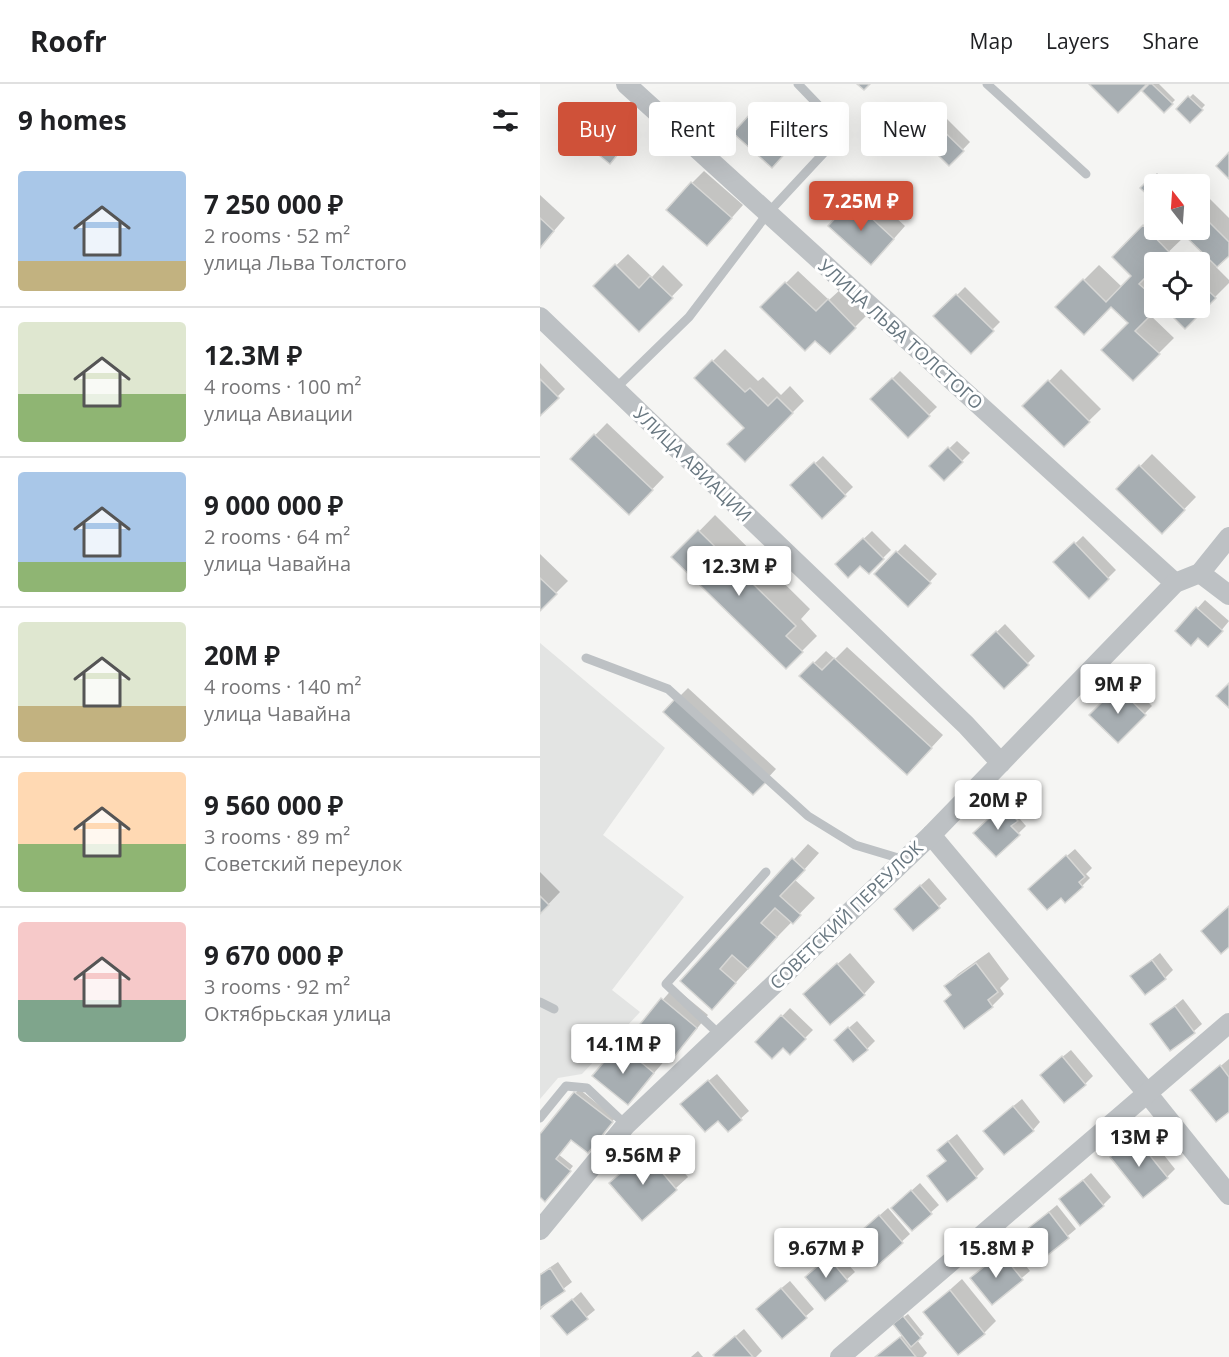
<!DOCTYPE html>
<meta charset="utf-8">
<style>
:root{--surface:#fff;--page:#f2f2f2;--text:#202124;--muted:#757577;--line:#e0e0e0;--accent:#cf5139}
body{margin:0;font-family:"Open Sans",sans-serif;background:var(--page);color:var(--text);height:100vh;display:flex;flex-direction:column;font-size:22px;white-space:nowrap}
*{box-sizing:border-box;margin:0}
p{font-size:20px;color:var(--muted)}
.icon{flex:none;width:33px;height:33px;fill:none;stroke:currentColor;stroke-width:2;stroke-linecap:round;stroke-linejoin:round}
.map{position:relative;flex:1;overflow:hidden}
.panel{display:flex;flex-direction:column;background:var(--surface);width:540px}
.panel>*{flex:none}
.banner{position:absolute;left:18px;top:18px;width:570px;height:54px;display:flex;gap:12px}
.needle{width:39px;rotate:343deg}
.tools{position:absolute;left:604px;top:90px;display:grid;gap:12px}
.tools a{display:grid;place-items:center;width:66px;height:66px;border-radius:6px;background:var(--surface);box-shadow:0 6px 24px #0002;font-size:30px}
.price{position:absolute;translate:-50% -51px;padding:0 14px;border-radius:6px;background:#fff;color:#222;font-size:20px;line-height:39px;filter:drop-shadow(0 2px 3px #0008)}
.price::after{content:'';position:absolute;left:50%;top:36px;width:18px;height:14px;margin-left:-9px;background:inherit;clip-path:polygon(0 0,100% 0,50% 100%)}
.price.selected{background:var(--accent);color:#fff}
ul{padding:0;list-style:none}
li{display:flex;align-items:center;gap:18px;height:150px;padding:0 18px}
li+li{border-top:2px solid var(--line)}
li span{display:grid;place-items:center;flex:none;width:168px;height:120px;border-radius:6px;color:#555}
li>.icon{margin-inline-start:auto}
span .icon{width:72px;height:72px;fill:#fffc;stroke-width:1}
li b{font-size:26px}
h2{display:flex;justify-content:space-between;align-items:center;height:72px;padding:0 18px;font-size:26px}
.tag{padding:0 21px;border-radius:6px;background:var(--surface);box-shadow:0 6px 24px #0002;font-size:21px;line-height:54px}
.tag.selected{background:var(--accent);color:#fff}
header{display:flex;align-items:center;gap:36px;box-sizing:border-box;height:84px;padding:0 30px;background:var(--surface);border-bottom:2px solid var(--line)}
header strong{font-size:28px}
nav{display:flex;gap:33px;margin-inline-start:auto;font-size:21px}
main{display:flex;flex:1;min-height:0}
.map>svg:first-child{display:block}
</style>
<header>
<strong>Roofr</strong>
<nav><a>Map</a><a>Layers</a><a>Share</a></nav>
</header>
<main>
<section class="panel">
<h2>9 homes<svg class="icon" aria-label="filters" viewBox="0 0 24 24"><path d="M4 7h16M4 17h16"/><circle cx="9" cy="7" r="2"/><circle cx="15" cy="17" r="2"/></svg></h2>
<ul>
<li><span style="background:linear-gradient(#a9c7e8 75%,#c2b280 0)"><svg class="icon" aria-label="home" viewBox="0 0 24 24"><path d="M3 11l9-7 9 7M6 9v11h12V9"/></svg></span><div><b>7 250 000 ₽</b><p>2 rooms · 52 m²</p><p>улица Льва Толстого</p></div></li>
<li><span style="background:linear-gradient(#dfe7d0 60%,#8fb573 0)"><svg class="icon" aria-label="home" viewBox="0 0 24 24"><path d="M3 11l9-7 9 7M6 9v11h12V9"/></svg></span><div><b>12.3M ₽</b><p>4 rooms · 100 m²</p><p>улица Авиации</p></div></li>
<li><span style="background:linear-gradient(#a9c7e8 75%,#8fb573 0)"><svg class="icon" aria-label="home" viewBox="0 0 24 24"><path d="M3 11l9-7 9 7M6 9v11h12V9"/></svg></span><div><b>9 000 000 ₽</b><p>2 rooms · 64 m²</p><p>улица Чавайна</p></div></li>
<li><span style="background:linear-gradient(#dfe7d0 70%,#c2b280 0)"><svg class="icon" aria-label="home" viewBox="0 0 24 24"><path d="M3 11l9-7 9 7M6 9v11h12V9"/></svg></span><div><b>20M ₽</b><p>4 rooms · 140 m²</p><p>улица Чавайна</p></div></li>
<li><span style="background:linear-gradient(#ffd9b3 60%,#8fb573 0)"><svg class="icon" aria-label="home" viewBox="0 0 24 24"><path d="M3 11l9-7 9 7M6 9v11h12V9"/></svg></span><div><b>9 560 000 ₽</b><p>3 rooms · 89 m²</p><p>Советский переулок</p></div></li>
<li><span style="background:linear-gradient(#f6c9c9 65%,#7fa58c 0)"><svg class="icon" aria-label="home" viewBox="0 0 24 24"><path d="M3 11l9-7 9 7M6 9v11h12V9"/></svg></span><div><b>9 670 000 ₽</b><p>3 rooms · 92 m²</p><p>Октябрьская улица</p></div></li>
</ul>
</section>
<div class="map">
<svg width="689" height="1273" viewBox="0 0 689 1273">
<rect width="100%" height="100%" fill="#f5f5f3"/>
<path fill="#e3e4e3" d="M0 559 125 664 63 751 144 813 72 906 100 928 42 990 18 994 0 1015Z"/>
<g fill="#0003">
<path d="M611 0H619L635 16 624 27Z"/>
<path d="M653 10 665 21 650 37 638 25Z"/>
<path d="M65 18 97 45 78 70 36 51Z"/>
<path d="M219 23 256 56 239 74 195 49Z"/>
<path d="M397 25 430 58 409 80 375 46Z"/>
<path d="M164 87 203 121 179 148 152 99Z"/>
<path d="M617 89 626 99 615 100V110L602 104Z"/>
<path d="M660 105 689 134V170L676 183 689 196V199L645 243 626 224H660V178H653L664 168 646 151 618 178H615L616 224 609 230 634 254 593 295 590 239 571 221 517 223 559 181 582 203 594 192 574 173 615 131V146H660Z"/>
<path d="M325 106 365 142 343 167 313 118Z"/>
<path d="M0 111 25 134 0 163Z"/>
<path d="M88 170 112 193 123 181 143 201 99 246 55 202Z"/>
<path d="M258 187 289 216 301 205 327 231 290 268 275 255 222 223Z"/>
<path d="M425 203 460 238 431 267 396 232Z"/>
<path d="M185 265 218 297 223 293 241 311 250 302 264 317 205 376 206 344 156 294Z"/>
<path d="M0 279 25 305 0 330Z"/>
<path d="M521 285 561 325 524 361 485 322Z"/>
<path d="M360 287 397 323 368 351 332 315Z"/>
<path d="M67 339 124 393 101 417 32 375Z"/>
<path d="M417 357 430 369 404 395 391 382Z"/>
<path d="M612 370 656 413 622 448 578 405Z"/>
<path d="M283 372 313 403 282 433 252 401Z"/>
<path d="M175 431 270 525 261 535 277 552 246 583 134 473Z"/>
<path d="M332 447 351 466 329 488 320 479 297 480Z"/>
<path d="M543 452 576 486 549 513 516 478Z"/>
<path d="M365 460 397 490 368 521 336 490Z"/>
<path d="M0 470 28 497 0 525Z"/>
<path d="M665 516 689 537 676 553 658 552 637 547Z"/>
<path d="M465 540 495 572 464 603 433 571Z"/>
<path d="M307 563 403 651 379 677 261 592 286 567 295 575Z"/>
<path d="M586 596 612 622 578 657 551 631Z"/>
<path d="M148 604 236 685 225 697 136 616Z"/>
<path d="M472 714 485 728 479 734 486 742 456 771 443 741Z"/>
<path d="M268 760 279 769 255 796 275 814 209 882 210 883 187 908 142 897Z"/>
<path d="M535 765 552 784 546 790 550 794 542 802 498 797Z"/>
<path d="M0 788 20 808 0 829Z"/>
<path d="M389 794 407 815 373 845 363 817Z"/>
<path d="M449 868 469 895 460 904 464 910 452 922 413 910 406 902 418 890Z"/>
<path d="M310 869 335 898 324 910 277 898Z"/>
<path d="M620 869 633 886 625 894 592 892Z"/>
<path d="M134 903 168 931 141 964 129 976 127 974 88 1019 80 961 92 949 93 950Z"/>
<path d="M643 915 662 940 654 947 612 940Z"/>
<path d="M250 924 273 946 250 969 243 962 217 958Z"/>
<path d="M317 937 335 957 327 965 304 948Z"/>
<path d="M531 966 553 992 545 1000 510 983Z"/>
<path d="M689 975V1026L676 1036 652 1006Z"/>
<path d="M177 990 209 1027 188 1046 178 1035 150 1012Z"/>
<path d="M39 1005 75 1034 51 1064 31 1054 18 1070 33 1082 9 1112 0 1111V1052Z"/>
<path d="M482 1015 500 1038 493 1046 453 1039Z"/>
<path d="M604 1046 635 1085 627 1093 580 1065Z"/>
<path d="M417 1050 444 1085 436 1093 407 1076V1058Z"/>
<path d="M117 1058 148 1093 102 1135 83 1087Z"/>
<path d="M551 1089 571 1113 563 1121 529 1108Z"/>
<path d="M380 1099 399 1121 372 1145 361 1116Z"/>
<path d="M517 1121 536 1145 499 1176 488 1145Z"/>
<path d="M348 1124 370 1150 337 1180 323 1146Z"/>
<path d="M470 1162 490 1187 452 1219 440 1186Z"/>
<path d="M296 1167 315 1188 285 1215 274 1185Z"/>
<path d="M18 1178 32 1198 5 1219 6 1220 0 1226V1190Z"/>
<path d="M422 1195 456 1237 444 1249 385 1228Z"/>
<path d="M250 1197 274 1225 243 1252 226 1217Z"/>
<path d="M41 1208 55 1226 27 1249 13 1232Z"/>
<path d="M368 1230 384 1250 377 1256 387 1269 383 1273H336L363 1251 359 1237Z"/>
<path d="M204 1245 222 1267 216 1273H177L183 1263Z"/>
<path d="M158 1267 163 1273H151Z"/>
</g>
<g fill="#a7aeb2" stroke="#d7d7d5" stroke-width="1.5">
<path d="M317 0H330L324 6Z"/>
<path d="M549 0H607L578 29Z"/>
<path d="M609 0H612L633 20 624 29 602 7Z"/>
<path d="M648 12 663 26 650 39 636 25Z"/>
<path d="M56 25 91 54 70 80 34 51Z"/>
<path d="M210 30 249 65 232 84 193 49Z"/>
<path d="M388 32 424 67 409 82 373 46Z"/>
<path d="M689 68V95L676 82Z"/>
<path d="M612 92 621 100H615V112L612 115 600 104Z"/>
<path d="M151 98 192 134 167 162 126 126Z"/>
<path d="M312 116 354 155 331 181 288 142Z"/>
<path d="M660 129 689 158V172L677 183 639 146H660Z"/>
<path d="M0 134 14 147 0 164Z"/>
<path d="M603 141 630 169 621 178H615V184L599 200 615 214V224H618L595 247 620 270 593 297 561 266 588 239 571 223 544 251 515 223 543 195 566 218 591 192 572 173Z"/>
<path d="M75 180 99 204 110 192 133 214 99 248 53 202Z"/>
<path d="M245 198 276 227 288 215 316 244 290 270 275 257 265 267 220 223Z"/>
<path d="M660 199 676 214 645 245 624 224H660Z"/>
<path d="M416 210 454 247 431 270 393 232Z"/>
<path d="M172 276 205 308 210 304 228 322 237 313 253 329 205 378 187 360 204 344 154 294Z"/>
<path d="M352 294 390 332 368 354 330 315Z"/>
<path d="M0 295 19 314 0 332Z"/>
<path d="M508 296 550 338 524 363 482 322Z"/>
<path d="M54 350 113 406 89 431 30 375Z"/>
<path d="M408 363 423 378 404 397 389 382Z"/>
<path d="M274 378 306 412 282 435 250 401Z"/>
<path d="M599 381 645 426 622 450 576 405Z"/>
<path d="M158 446 256 542 246 552 263 568 246 585 131 473Z"/>
<path d="M323 454 344 475 329 490 320 482 308 494 295 480Z"/>
<path d="M534 458 569 495 549 515 513 478Z"/>
<path d="M356 467 391 499 368 523 334 490Z"/>
<path d="M0 494 17 510 0 527Z"/>
<path d="M656 523 683 547 668 563 658 554 651 562 635 547Z"/>
<path d="M456 547 489 581 464 605 431 571Z"/>
<path d="M294 574 392 664 367 691 259 592 273 578 282 586Z"/>
<path d="M689 599V624L676 612Z"/>
<path d="M577 603 606 631 578 659 549 631Z"/>
<path d="M135 615 226 698 213 711 123 628Z"/>
<path d="M463 721 478 737 471 742 480 751 456 773 433 749Z"/>
<path d="M526 771 545 793 539 798 543 803 525 819 521 814 507 826 488 805Z"/>
<path d="M252 774 265 786 240 812 261 831 253 840 235 824 221 839 237 853 208 885 192 871 180 885 196 899 172 926 140 897Z"/>
<path d="M380 801 400 824 373 847 354 825Z"/>
<path d="M0 812 9 821 0 830Z"/>
<path d="M689 822V863L681 870 661 847Z"/>
<path d="M612 876 626 895 605 911 590 892Z"/>
<path d="M297 879 325 911 290 941 263 910Z"/>
<path d="M436 879 458 908 448 916 453 923 424 945 404 917 411 911 404 902Z"/>
<path d="M121 914 157 944 130 978 93 949Z"/>
<path d="M635 922 655 949 630 967 610 940Z"/>
<path d="M241 931 266 955 250 971 243 964 232 975 215 958Z"/>
<path d="M308 943 328 966 313 978 294 956Z"/>
<path d="M79 960 114 989 88 1021 52 992Z"/>
<path d="M522 972 546 1001 524 1019 500 991Z"/>
<path d="M680 981 689 993V1028L676 1038 650 1006Z"/>
<path d="M168 996 202 1036 188 1048 178 1037 165 1048 140 1020Z"/>
<path d="M34 1008 73 1038 48 1069 31 1056 16 1075 31 1087 5 1118 0 1113V1050Z"/>
<path d="M473 1022 494 1047 464 1071 443 1047Z"/>
<path d="M595 1053 628 1094 603 1114 570 1073Z"/>
<path d="M408 1057 437 1094 407 1118 387 1092 406 1077 397 1066Z"/>
<path d="M105 1068 137 1106 102 1137 69 1099Z"/>
<path d="M543 1096 564 1122 540 1142 519 1115Z"/>
<path d="M371 1106 392 1130 372 1147 351 1124Z"/>
<path d="M509 1128 529 1154 499 1178 478 1152Z"/>
<path d="M339 1131 363 1159 337 1182 313 1154Z"/>
<path d="M461 1169 483 1196 452 1221 430 1194Z"/>
<path d="M288 1173 308 1197 285 1217 265 1193Z"/>
<path d="M10 1184 25 1207 0 1224V1191Z"/>
<path d="M241 1204 267 1234 242 1255 216 1225Z"/>
<path d="M410 1206 445 1250 418 1271 383 1228Z"/>
<path d="M32 1215 48 1235 27 1251 11 1232Z"/>
<path d="M363 1232 381 1254 371 1263 353 1240Z"/>
<path d="M195 1252 213 1273H175L173 1271Z"/>
<path d="M360 1253 376 1273H335Z"/>
</g>
<g fill="none" stroke-linecap="round" stroke-linejoin="round">
<g stroke="#bdc1c4" stroke-width="9">
<path d="M447 0 546 90"/>
<path d="M75 305 149 233 228 129 293 59 292 41 284 27 258 0"/>
<path d="M46 574 128 605 268 732 315 761 365 776"/>
<path d="M0 918 14 925"/>
<path d="M180 951 126 900 226 788"/>
<path d="M0 1034 26 1002 47 1004 86 1041"/>
</g>
<g stroke="#bdc1c4" stroke-width="20">
<path d="M86 0 635 499"/>
<path d="M0 233 426 641 461 679"/>
<path d="M660 489 689 511"/>
<path d="M391 751 607 1009 689 1111"/>
<path d="M0 1146 86 1041 391 751 635 499 660 489 689 453"/>
<path d="M300 1273 689 939"/>
</g>
</g>
<g text-anchor="middle" dominant-baseline="central" stroke-width="6" stroke-linejoin="round" paint-order="stroke">
<g font-size="18" fill="#687780" stroke="#fff">
<text transform="translate(361 250) rotate(42)">УЛИЦА ЛЬВА ТОЛСТОГО</text>
<text transform="translate(153 380) rotate(44)">УЛИЦА АВИАЦИИ</text>
<text transform="translate(306 831) rotate(-44)">СОВЕТСКИЙ ПЕРЕУЛОК</text>
</g>
</g>
</svg>
<div class="tools">
<a><svg class="needle" viewBox="-14 -14 28 28"><path d="M0-13l5 13h-10z" fill="#e53935"/><path d="M0 13l5-13h-10z" fill="#757577"/></svg></a>
<a><svg class="icon" aria-label="locate" viewBox="0 0 24 24"><circle cx="12" cy="12" r="6"/><path d="M12 2v4M12 18v4M2 12h4M18 12h4"/></svg></a>
</div>
<b class="price selected" style="left:321px;top:148px">7.25M ₽</b>
<b class="price" style="left:199px;top:513px">12.3M ₽</b>
<b class="price" style="left:578px;top:631px">9M ₽</b>
<b class="price" style="left:458px;top:747px">20M ₽</b>
<b class="price" style="left:83px;top:991px">14.1M ₽</b>
<b class="price" style="left:599px;top:1084px">13M ₽</b>
<b class="price" style="left:103px;top:1102px">9.56M ₽</b>
<b class="price" style="left:286px;top:1195px">9.67M ₽</b>
<b class="price" style="left:456px;top:1195px">15.8M ₽</b>
<div class="banner">
<a class="tag selected">Buy</a>
<a class="tag">Rent</a>
<a class="tag">Filters</a>
<a class="tag">New</a>
</div>
</div>
</main>
